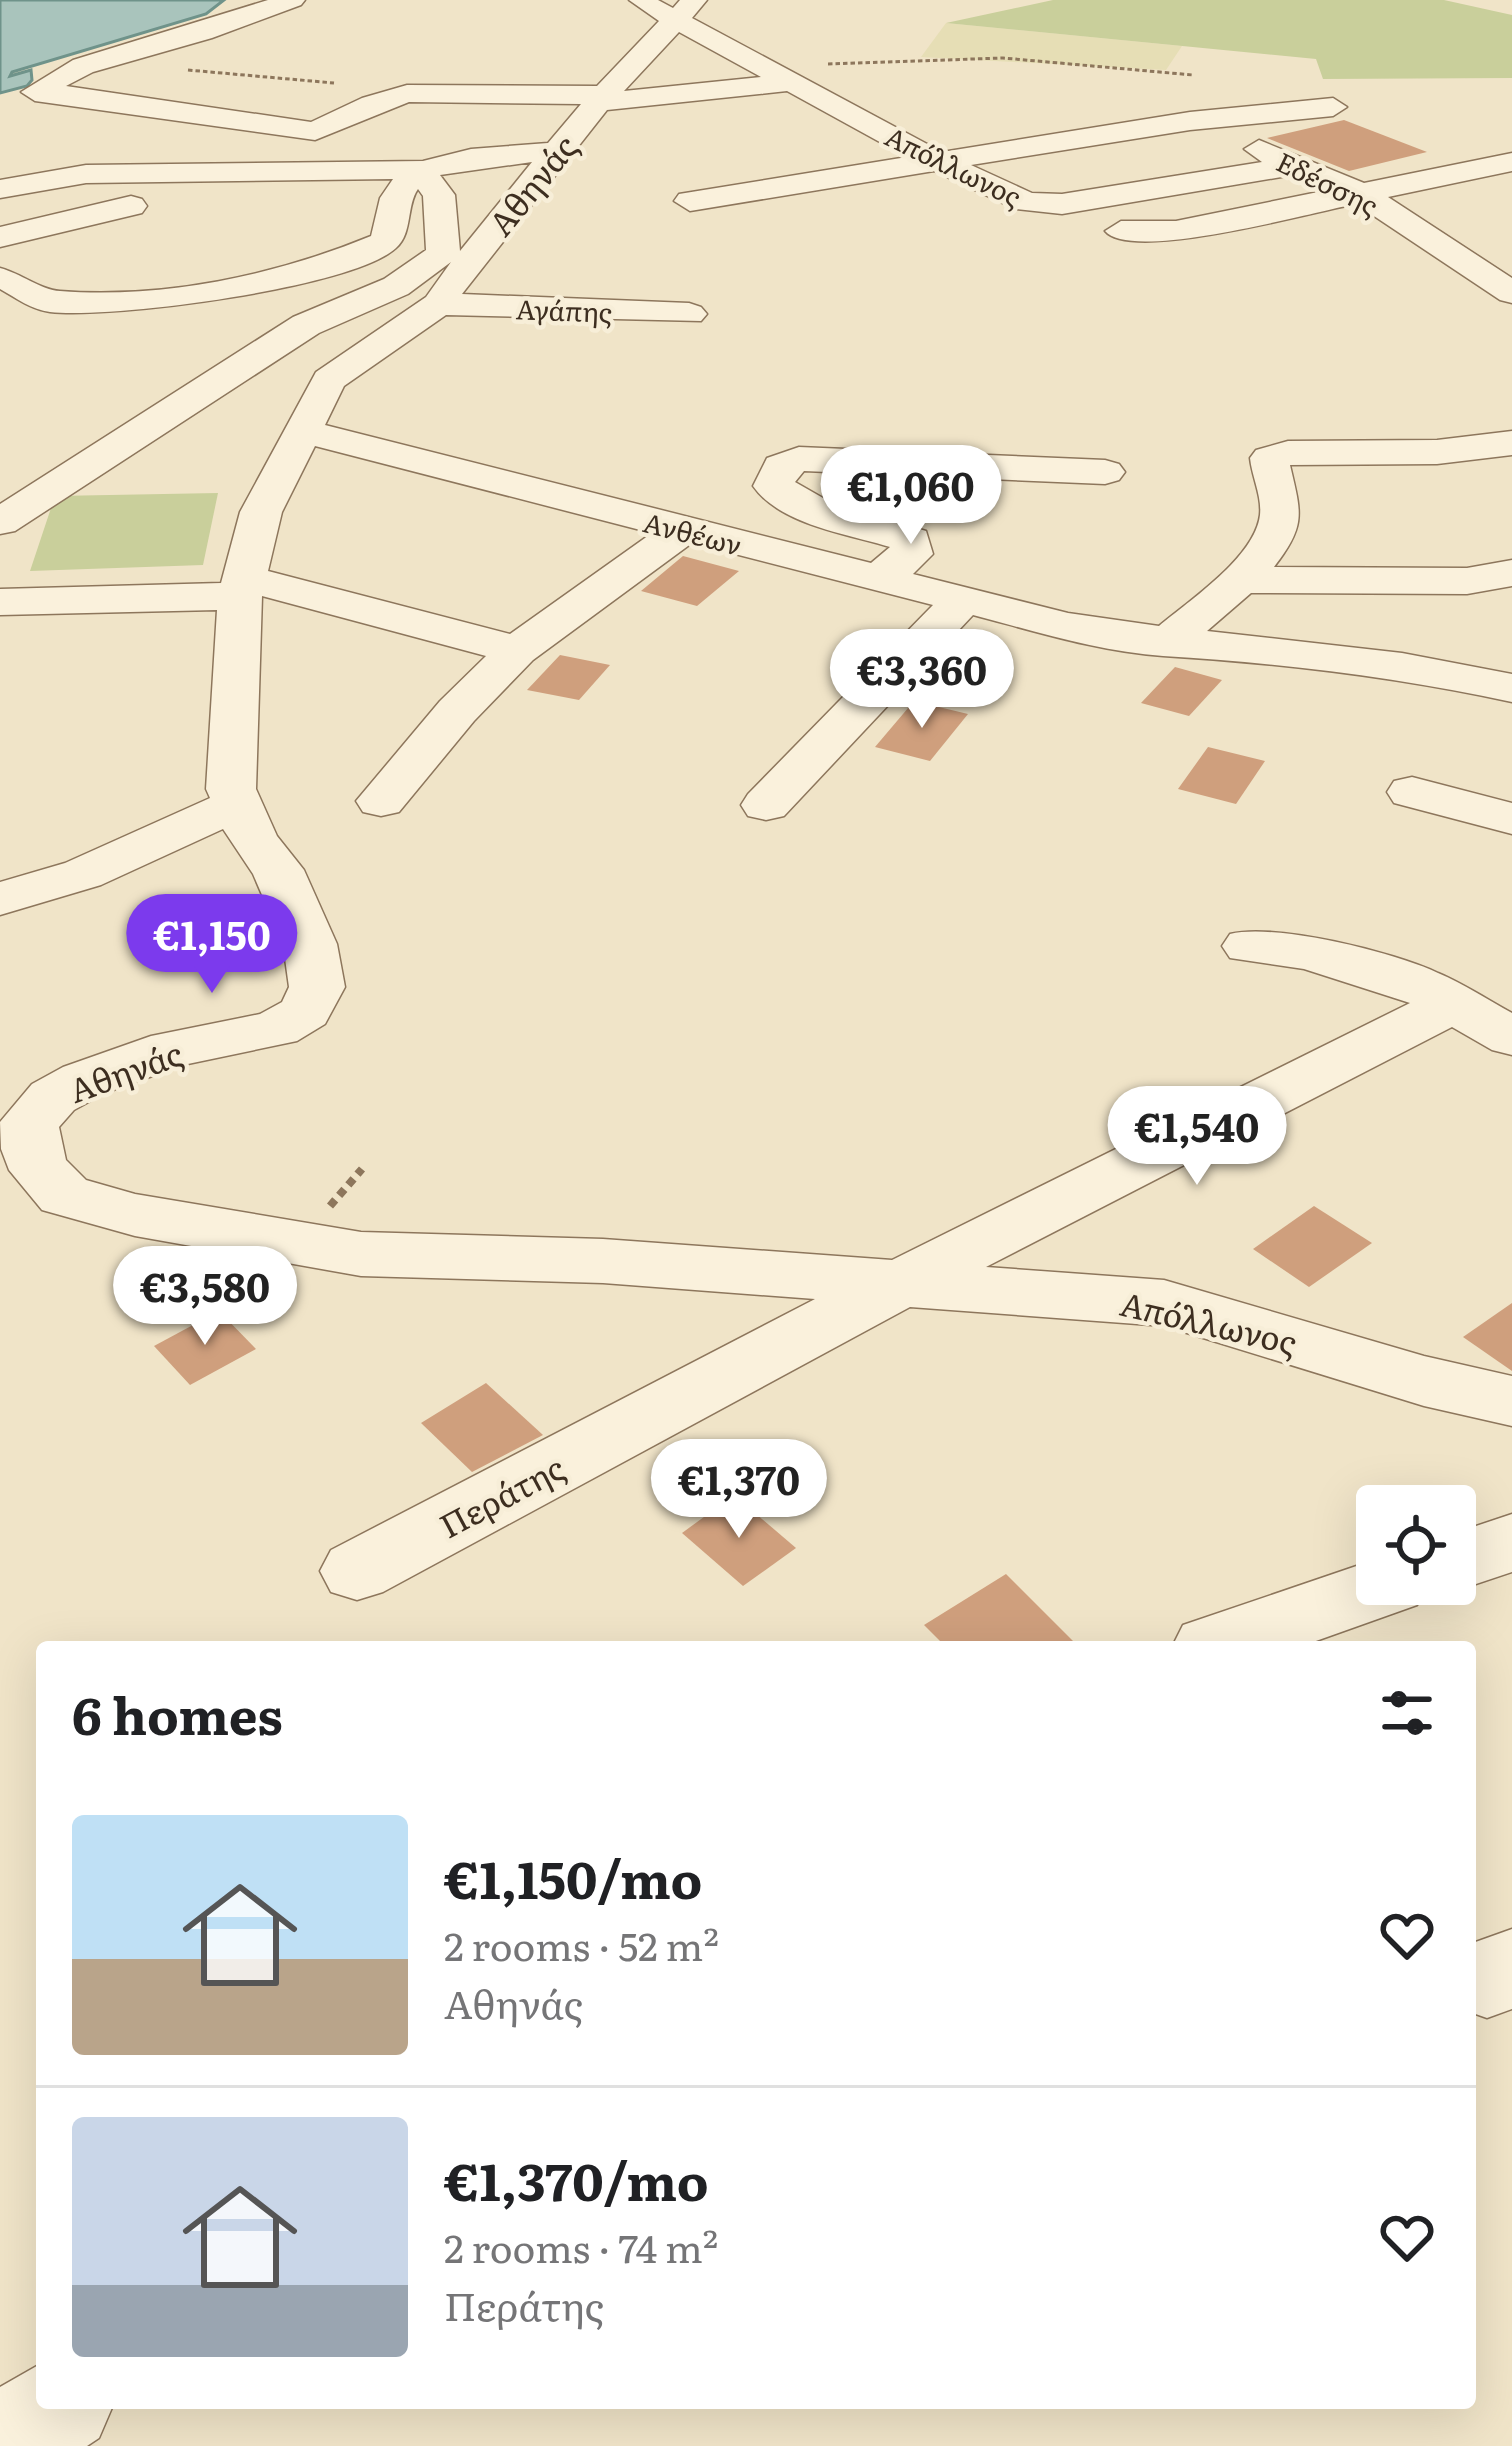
<!DOCTYPE html>
<meta charset="utf-8">
<style>
:root{--surface:#fff;--page:#f6f6f6;--text:#202124;--muted:#757577;--line:#e0e0e0;--accent:#7c3aed}
body{margin:0;font-family:Literata,serif;background:var(--page);color:var(--text);height:100vh;display:flex;flex-direction:column;font-size:45px;white-space:nowrap}
*{box-sizing:border-box;margin:0}
p{font-size:39px;color:var(--muted)}
.icon{flex:none;width:66px;height:66px;fill:none;stroke:currentColor;stroke-width:2;stroke-linecap:round;stroke-linejoin:round}
.map{position:relative;flex:1;overflow:hidden}
.sheet{position:absolute;left:36px;top:1641px;width:1440px;height:768px;display:flex;flex-direction:column;background:var(--surface);border-radius:12px;box-shadow:0 12px 48px #0002}
.sheet>*{flex:none}
.fabs{position:absolute;left:1356px;top:1485px;display:grid;gap:24px}
.fabs a{display:grid;place-items:center;width:120px;height:120px;border-radius:12px;background:var(--surface);box-shadow:0 12px 48px #0002;font-size:60px}
.price{position:absolute;translate:-50% -102px;padding:0 27px;border-radius:42px;background:#fff;color:#222;font-size:39px;line-height:78px;filter:drop-shadow(0 3px 6px #0008)}
.price::after{content:'';position:absolute;left:50%;top:72px;width:36px;height:27px;margin-left:-18px;background:inherit;clip-path:polygon(0 0,100% 0,50% 100%)}
.price.current{background:var(--accent);color:#fff}
ul{padding:0;list-style:none}
li{display:flex;align-items:center;gap:36px;height:300px;padding:0 36px}
li+li{border-top:3px solid var(--line)}
li span{display:grid;place-items:center;flex:none;width:336px;height:240px;border-radius:12px;color:#555}
li>.icon{margin-inline-start:auto}
span .icon{width:144px;height:144px;fill:#fffc;stroke-width:1}
li b{font-size:51px}
h2{display:flex;justify-content:space-between;align-items:center;height:144px;padding:0 36px;font-size:51px}
.map>svg:first-child{display:block}
</style>
<div class="map">
<svg width="1512" height="2446" viewBox="0 0 1512 2446">
<rect width="100%" height="100%" fill="#f0e4c8"/>
<path fill="#e6deb5" d="M946 23 1182 46 1166 70 921 57Z"/>
<g fill="#c9cf9b">
<path d="M1053 0H1444L1512 15V78L1323 79 1316 59 946 23Z"/>
<path d="M218 493 203 565 30 571 55 496Z"/>
</g>
<path fill="#a9c4bc" stroke="#6f938a" stroke-width="3" d="M0 0H224L206 14 12 72 10 76 31 70 32 80 27 86 0 93Z"/>
<g fill="#cf9f7d">
<path d="M1344 120 1427 152 1349 171 1267 138Z"/>
<path d="M683 556 739 571 697 606 641 591Z"/>
<path d="M560 655 610 665 579 700 527 690Z"/>
<path d="M1175 667 1222 680 1189 716 1141 703Z"/>
<path d="M914 701 968 714 930 761 875 747Z"/>
<path d="M1208 747 1265 761 1236 804 1178 789Z"/>
<path d="M1314 1206 1372 1243 1309 1287 1253 1249Z"/>
<path d="M1512 1303V1371L1463 1337Z"/>
<path d="M219 1311 256 1349 190 1385 154 1346Z"/>
<path d="M486 1383 543 1435 472 1472 421 1423Z"/>
<path d="M734 1495 796 1548 743 1586 682 1533Z"/>
<path d="M1006 1574 1079 1647H946L924 1625Z"/>
</g>
<g fill="none" stroke-linecap="round" stroke-linejoin="round">
<g stroke="#8d765c" stroke-width="3">
<g id="minor">
<path d="M268 0H305L301 5 212 38 93 72 66 86 311 122 362 98 407 85 597 86 659 21 629 0H658L673 8 680 0H707L692 18 942 152 1190 112 1333 98 1347 107 1333 116 1190 130 971 165 1032 193 1062 194 1262 162 1244 149 1259 140 1364 183 1512 153V171L1388 197 1512 278V303L1500 300 1356 204C1313 212 1131 263 1105 231L1121 221H1176L1328 190 1293 175 1062 214 1015 209 934 171 690 211 674 201 679 194 907 157 787 91 607 110 462 294 689 303 701 307 707 314 701 321 446 315 344 386 325 425 871 563 890 547C848 534 780 525 753 486L767 458 799 447 1105 460 1119 464 1125 472 1119 480 1105 484 804 471 795 482 830 502 926 531 933 554 913 574 1068 613 1159 626C1190 600 1255 557 1260 515 1262 496 1252 477 1250 458L1256 450 1288 441 1437 440 1512 431V455L1437 464 1290 465C1301 513 1307 525 1274 567L1467 568 1512 560V586L1467 594 1251 593 1207 631 1402 653 1512 674V702C1397 677 1279 663 1163 656 1100 652 1034 631 973 615L784 816 766 820 748 816 741 805 748 794 933 605 692 543 533 660 474 721 399 812 381 816 363 812 356 801 440 701 486 656 262 596 256 789 277 836 304 870 337 944 345 987 325 1024 297 1041 183 1065 105 1093 74 1110 59 1127 66 1160 86 1180 135 1194 361 1232 603 1239 892 1260 1410 1003 1304 969 1230 958 1222 946 1230 934C1276 923 1394 952 1438 973 1464 984 1488 1000 1512 1013V1055L1492 1050 1452 1027 986 1267 1164 1280 1424 1356 1512 1376V1426L1424 1406 1164 1326 910 1307 383 1592 357 1600 331 1592 320 1571 331 1550 815 1299 603 1283 361 1276 135 1236 42 1210 9 1170 1 1149 0 1122 32 1084 63 1067 151 1036 260 1014 282 1002 289 987 283 944 253 874 223 829 101 885 0 915V882L65 863 210 798 206 789 217 610 0 615V589L221 583 240 512 316 372 426 297 451 262 408 294 319 333 15 531 0 534V504L293 317 384 279 426 250 423 196 418 189C406 206 413 233 396 248 353 288 112 319 50 312 32 310 16 298 0 289V268C20 273 41 290 60 291 164 299 276 275 371 236L380 198 393 179 86 183 0 198V180L86 165 423 161 471 149 548 143 581 104 409 102 315 140 35 101 21 92 73 60ZM679 32 761 77 624 91ZM532 162 460 251 455 195 440 175ZM315 446 652 533 510 634 268 571 282 512Z"/>
<path d="M131 196 142 199 147 206 142 213 0 247V227Z"/>
<path d="M1412 777 1512 803V834L1394 803 1387 792 1394 781Z"/>
<path d="M1512 1514V1572L1455 1591 1433 1584H1455V1533Z"/>
<path d="M1377 1559V1584H1428L1417 1605 1299 1647H1172L1183 1625Z"/>
<path d="M1512 1929V2009L1487 2018 1470 2012V1944Z"/>
<path d="M42 2363V2403H114L99 2438 87 2446H0V2387Z"/>
</g>
</g>
<g stroke="#8d765c" stroke-width="3" stroke-dasharray="4.5 3" stroke-linecap="butt">
<path d="M828 64 1003 58 1193 75"/>
<path d="M188 70 334 83"/>
</g>
<path stroke="#8d765c" stroke-width="8" stroke-dasharray="8 6" stroke-linecap="butt" d="M330 1206 362 1169"/>
<use href="#minor" fill="#faf1dc" fill-rule="evenodd"/>
</g>
<g text-anchor="middle" dominant-baseline="central" stroke-width="9" stroke-linejoin="round" paint-order="stroke">
<g font-size="27" fill="#3d2e20" stroke="#f7eed8">
<text transform="translate(954 165) rotate(26)">Απόλλωνος</text>
<text transform="translate(1328 182) rotate(26)">Εδέσσης</text>
<text transform="translate(564 309) rotate(2)">Αγάπης</text>
<text transform="translate(693 532) rotate(14)">Ανθέων</text>
</g>
<g font-size="33" fill="#3d2e20" stroke="#f7eed8">
<text transform="translate(531 184) rotate(-51)">Αθηνάς</text>
<text transform="translate(125 1070) rotate(-20)">Αθηνάς</text>
<text transform="translate(1209 1321) rotate(13)">Απόλλωνος</text>
<text transform="translate(501 1495) rotate(-28)">Περάτης</text>
</g>
</g>
</svg>
<div class="fabs">
<a><svg class="icon" aria-label="locate" viewBox="0 0 24 24"><circle cx="12" cy="12" r="6"/><path d="M12 2v4M12 18v4M2 12h4M18 12h4"/></svg></a>
</div>
<b class="price" style="left:911px;top:547px">€1,060</b>
<b class="price" style="left:922px;top:731px">€3,360</b>
<b class="price current" style="left:212px;top:996px">€1,150</b>
<b class="price" style="left:1197px;top:1188px">€1,540</b>
<b class="price" style="left:205px;top:1348px">€3,580</b>
<b class="price" style="left:739px;top:1541px">€1,370</b>
<section class="sheet">
<h2>6 homes<svg class="icon" aria-label="filters" viewBox="0 0 24 24"><path d="M4 7h16M4 17h16"/><circle cx="9" cy="7" r="2"/><circle cx="15" cy="17" r="2"/></svg></h2>
<ul>
<li><span style="background:linear-gradient(#bfe0f5 60%,#b9a48a 0)"><svg class="icon" aria-label="home" viewBox="0 0 24 24"><path d="M3 11l9-7 9 7M6 9v11h12V9"/></svg></span><div><b>€1,150/mo</b><p>2 rooms · 52 m²</p><p>Αθηνάς</p></div><svg class="icon" aria-label="heart" viewBox="0 0 24 24"><path d="M12 20l-8-8c-3-5 5-10 8-4 3-6 11-1 8 4z"/></svg></li>
<li><span style="background:linear-gradient(#c9d6e8 70%,#9aa5b1 0)"><svg class="icon" aria-label="home" viewBox="0 0 24 24"><path d="M3 11l9-7 9 7M6 9v11h12V9"/></svg></span><div><b>€1,370/mo</b><p>2 rooms · 74 m²</p><p>Περάτης</p></div><svg class="icon" aria-label="heart" viewBox="0 0 24 24"><path d="M12 20l-8-8c-3-5 5-10 8-4 3-6 11-1 8 4z"/></svg></li>
</ul>
</section>
</div>
